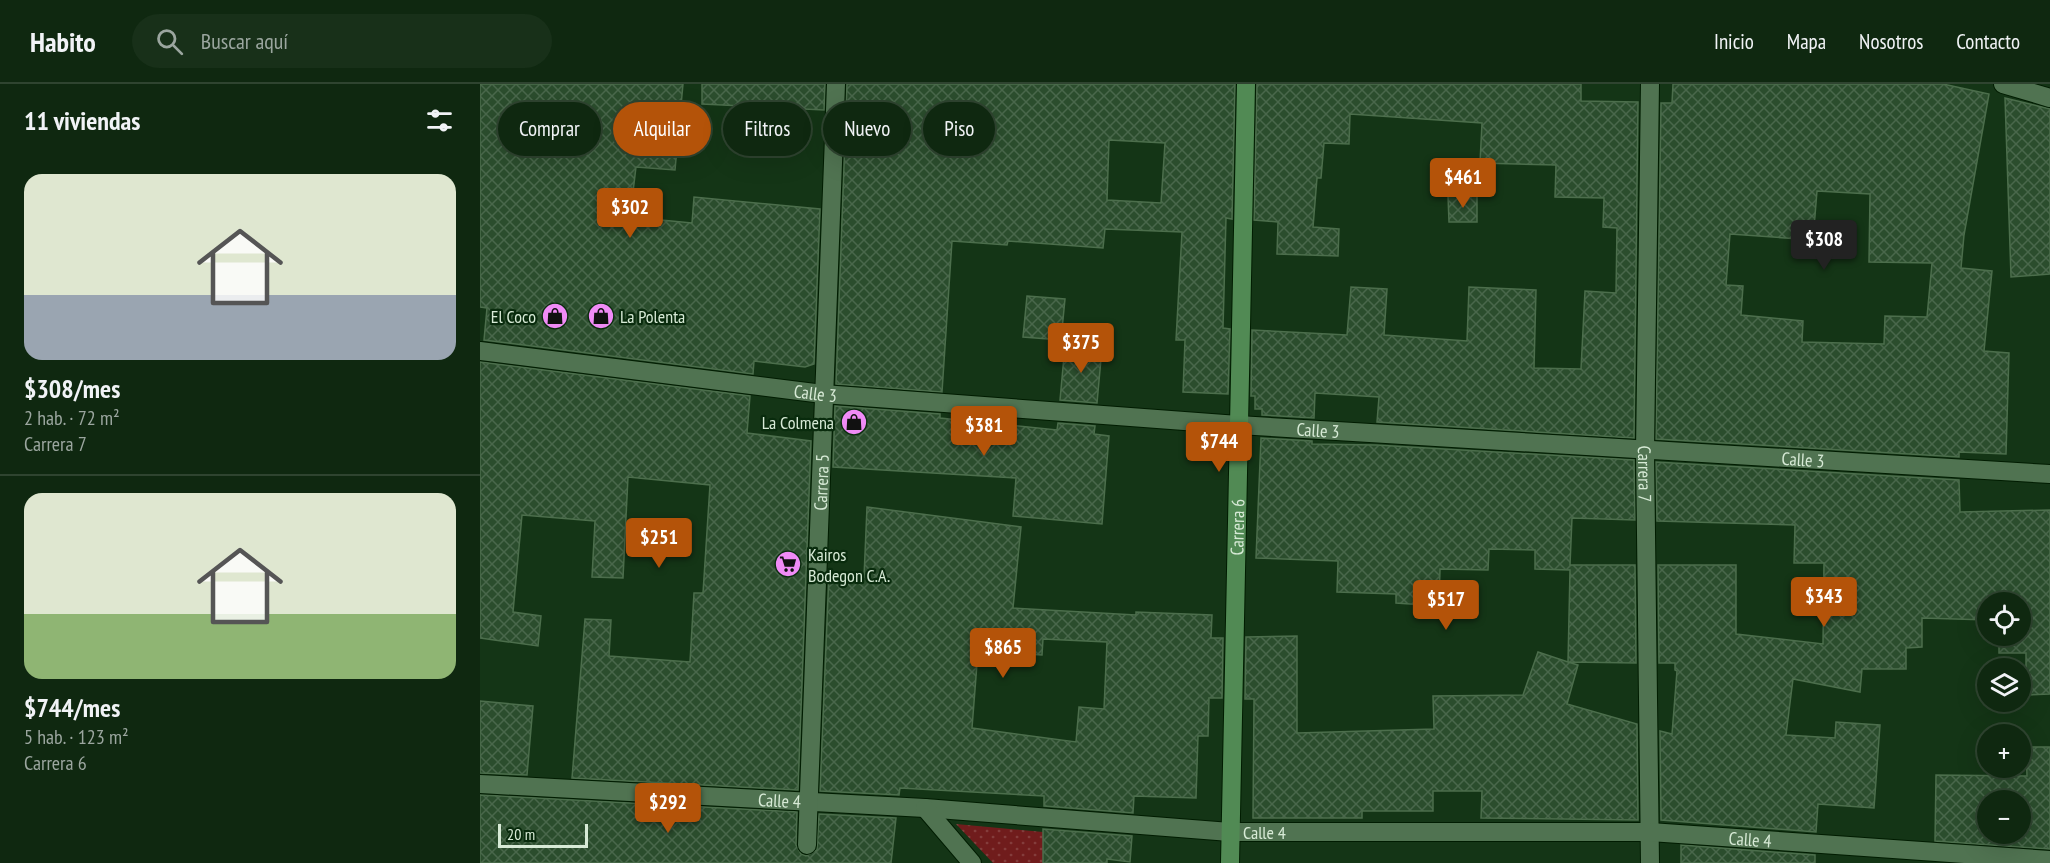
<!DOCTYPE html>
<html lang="es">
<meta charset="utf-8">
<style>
:root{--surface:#0f2810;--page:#183019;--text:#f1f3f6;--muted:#9ba69f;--line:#2f4430;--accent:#b45309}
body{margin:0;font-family:"PT Sans Narrow",sans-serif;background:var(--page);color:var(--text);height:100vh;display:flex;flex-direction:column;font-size:22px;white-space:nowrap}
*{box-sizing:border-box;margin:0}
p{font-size:20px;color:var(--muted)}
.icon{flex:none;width:33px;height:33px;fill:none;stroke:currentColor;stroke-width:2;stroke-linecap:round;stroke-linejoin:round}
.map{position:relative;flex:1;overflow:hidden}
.drawer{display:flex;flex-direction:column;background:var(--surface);width:480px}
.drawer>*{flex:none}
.top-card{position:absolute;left:18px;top:18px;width:570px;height:54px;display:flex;gap:12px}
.fabs{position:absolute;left:1497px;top:508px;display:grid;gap:12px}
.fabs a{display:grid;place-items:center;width:54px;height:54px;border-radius:50%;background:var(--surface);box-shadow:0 6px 24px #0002,0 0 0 2px var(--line);font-size:30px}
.scale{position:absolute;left:18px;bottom:15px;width:90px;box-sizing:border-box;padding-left:6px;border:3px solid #d7ead6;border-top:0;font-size:16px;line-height:21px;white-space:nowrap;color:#d7ead6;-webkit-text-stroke:4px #092b0d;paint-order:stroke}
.price{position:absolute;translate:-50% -51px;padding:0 14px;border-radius:6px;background:var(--accent);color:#fff;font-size:20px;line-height:39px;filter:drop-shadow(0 2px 3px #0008)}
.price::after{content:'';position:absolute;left:50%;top:36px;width:18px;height:14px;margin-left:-9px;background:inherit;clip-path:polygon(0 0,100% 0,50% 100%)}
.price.active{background:#222;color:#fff}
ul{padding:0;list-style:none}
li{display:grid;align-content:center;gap:12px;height:318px;padding:0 24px}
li+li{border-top:2px solid var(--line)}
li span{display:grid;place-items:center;height:186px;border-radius:18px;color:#555}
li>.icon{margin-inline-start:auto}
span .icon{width:108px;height:108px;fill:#fffc;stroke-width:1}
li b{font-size:26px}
h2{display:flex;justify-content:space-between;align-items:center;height:72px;padding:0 24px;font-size:26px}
.chip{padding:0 21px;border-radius:27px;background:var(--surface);box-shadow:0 6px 24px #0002,0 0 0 2px var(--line);font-size:21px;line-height:54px}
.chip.active{background:var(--accent);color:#fff}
header{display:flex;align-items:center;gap:36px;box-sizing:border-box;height:84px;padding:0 30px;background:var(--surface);border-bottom:2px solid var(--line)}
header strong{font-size:28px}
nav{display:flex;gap:33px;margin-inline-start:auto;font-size:21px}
.search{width:420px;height:54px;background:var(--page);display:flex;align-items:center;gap:15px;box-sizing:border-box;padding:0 21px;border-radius:33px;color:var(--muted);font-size:22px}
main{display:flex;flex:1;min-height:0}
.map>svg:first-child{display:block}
</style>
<header>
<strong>Habito</strong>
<div class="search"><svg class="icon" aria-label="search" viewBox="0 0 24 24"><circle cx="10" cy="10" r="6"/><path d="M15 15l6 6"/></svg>Buscar aquí</div>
<nav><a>Inicio</a><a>Mapa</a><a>Nosotros</a><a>Contacto</a></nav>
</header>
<main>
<section class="drawer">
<h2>11 viviendas<svg class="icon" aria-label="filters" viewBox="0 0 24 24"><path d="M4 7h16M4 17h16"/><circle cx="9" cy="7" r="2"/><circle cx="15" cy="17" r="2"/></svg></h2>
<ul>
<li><span style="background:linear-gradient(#dfe7d0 65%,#9aa5b1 0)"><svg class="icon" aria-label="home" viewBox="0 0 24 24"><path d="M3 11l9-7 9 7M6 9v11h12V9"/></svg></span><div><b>$308/mes</b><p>2 hab. · 72 m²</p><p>Carrera 7</p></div></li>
<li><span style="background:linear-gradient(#dfe7d0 65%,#8fb573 0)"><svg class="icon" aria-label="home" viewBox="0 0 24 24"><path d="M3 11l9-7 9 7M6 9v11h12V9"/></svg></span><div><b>$744/mes</b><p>5 hab. · 123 m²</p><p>Carrera 6</p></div></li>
</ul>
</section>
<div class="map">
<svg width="1570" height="779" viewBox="0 0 1570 779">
<defs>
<pattern id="park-dots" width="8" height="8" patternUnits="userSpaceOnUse" patternTransform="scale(1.5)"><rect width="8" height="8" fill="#701c1c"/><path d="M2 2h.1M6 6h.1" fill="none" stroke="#843d3c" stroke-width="1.8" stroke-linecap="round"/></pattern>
<pattern id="building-cross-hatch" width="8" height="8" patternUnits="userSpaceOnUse" patternTransform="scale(1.5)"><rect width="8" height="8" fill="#2b4d2d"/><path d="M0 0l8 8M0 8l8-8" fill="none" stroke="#49674b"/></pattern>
</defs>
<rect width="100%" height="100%" fill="#143516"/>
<path fill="url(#park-dots)" d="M476 740 563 748V779H513Z"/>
<g fill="url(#building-cross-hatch)" stroke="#4c6e4c" stroke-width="1.5" fill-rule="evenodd">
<path d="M0 0H203L195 86 156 83 150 133 212 139 214 113 340 125 334 280 325 283 274 277 273 290 4 256 7 224 0 223Z"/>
<path d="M222 0H345L344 26 222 20Z"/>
<path d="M367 0H755L752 135 746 134 743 244 750 245 748 310 703 308 705 256H696L702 148 625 145 623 164 528 157 527 161 472 157 462 308 356 300ZM629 56 685 59 681 119 627 116Z"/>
<path d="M777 0H1101V17L1158 18 1154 354 897 338 899 313 835 309 834 334 782 331V325H775V312H771L772 246 867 251 871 203 907 205 904 251 987 257 989 203 1056 206 1054 284 1101 285 1105 207 1136 209 1137 144 1123 143 1124 114 1075 113 1076 81 1000 79 1002 39 870 30 869 60 844 59 841 94H837L833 143 859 145 858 172 797 170 798 138 774 136Z"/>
<path d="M1193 0H1463L1509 10 1484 151 1481 184 1512 187 1504 267 1529 269 1526 370 1479 368V373L1176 355 1181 19H1192ZM1337 107 1390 110 1389 178 1452 179 1447 233 1405 232 1404 260 1322 258 1323 237 1261 231 1263 202 1246 201 1250 150 1333 156Z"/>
<path d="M1525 14 1570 25V190L1531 193Z"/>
<path d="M968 112H997V138H969Z"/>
<path d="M547 212 585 215 581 256 543 253Z"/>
<path d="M585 261 622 264 617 319 580 316Z"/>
<path d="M0 278 270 312 267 349 331 357 318 706 92 694 105 535 131 536 129 572 210 578 214 509H223L230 401 148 393 143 494 112 493 115 437 42 431 33 528 61 532 58 562 0 554Z"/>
<path d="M355 322 460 330V334L577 346 578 339 615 342 614 350 629 352 622 440 533 432 536 394 353 383Z"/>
<path d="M781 354 832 357V360L896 361 1154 376 1155 436 1092 434 1090 481H1155L1156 579 1088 578 1098 581 1087 620 1157 640 1158 736 1001 734 1002 707H953V727H882V734H773L774 615H765L766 553 817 552V649L954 645 953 612 1043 611 1058 568 1088 578 1090 486 1055 485V466L1009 465 1008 486 960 485 959 522 916 519V510L857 508 858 477 776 474Z"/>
<path d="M1176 378 1479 396 1480 428 1570 426V610L1546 611V569H1519V552H1540V519H1508V536L1442 534V563L1426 564V585H1382L1380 608 1313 595 1306 651 1355 654 1356 638 1400 641 1394 724 1338 720 1336 748 1181 736 1180 647 1192 650 1197 587 1195 586V579H1179L1178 481H1256V550L1343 560 1344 479H1314L1315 441 1177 437Z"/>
<path d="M387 423 541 443 533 524 656 531V528L732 531 731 554H743L742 614H729L728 652H718L716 714 654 712 653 729 564 722V712L420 704 419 711 340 707 349 489 384 493ZM563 555 627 558 624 625 599 623 596 658 492 644 498 567 562 571Z"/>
<path d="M0 617 53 622 47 691 0 689Z"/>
<path d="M1546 663H1570V765L1455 757 1456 691 1547 692ZM1508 717H1540V750H1508Z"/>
<path d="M0 711 317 728 316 761 321 770 326 772 337 766 339 730 416 734 411 779H0Z"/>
<path d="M563 745 652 752 650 778 627 775V779H563Z"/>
<path d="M1201 761 1335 771V779H1201Z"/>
</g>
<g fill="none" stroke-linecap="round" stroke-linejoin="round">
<g stroke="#001c01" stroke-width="20">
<g id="street">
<path id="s1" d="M1170 0 1165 367 1170 779"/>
<path d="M1523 0 1570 14"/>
<path id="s2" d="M0 267 343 310 758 341 1570 390"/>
<path id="s3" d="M0 700 445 724 750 748H1170L1570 776"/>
<path d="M445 724 492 779"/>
<path id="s4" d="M327 761 356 0"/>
</g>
</g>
<g stroke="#001c01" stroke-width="20">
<g id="secondary">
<path id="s5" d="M750 779 766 0"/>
</g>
</g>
<use href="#street" stroke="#507351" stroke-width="18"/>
<use href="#secondary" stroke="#518a54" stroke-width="18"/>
</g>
<defs>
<g id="shop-disc" transform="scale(1.35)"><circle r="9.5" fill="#f08bf6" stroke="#092b0d"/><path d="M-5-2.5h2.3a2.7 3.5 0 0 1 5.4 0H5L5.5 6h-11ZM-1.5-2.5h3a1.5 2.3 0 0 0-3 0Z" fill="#111"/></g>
<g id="supermarket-disc" transform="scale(1.35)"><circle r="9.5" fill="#f08bf6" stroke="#092b0d"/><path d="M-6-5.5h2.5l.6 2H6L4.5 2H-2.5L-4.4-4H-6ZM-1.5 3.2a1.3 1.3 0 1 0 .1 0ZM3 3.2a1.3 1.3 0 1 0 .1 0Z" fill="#111"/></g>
</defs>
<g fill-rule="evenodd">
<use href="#shop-disc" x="75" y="232"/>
<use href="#shop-disc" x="121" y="232"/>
<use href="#shop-disc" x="374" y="338"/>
<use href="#supermarket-disc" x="308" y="480"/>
</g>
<g text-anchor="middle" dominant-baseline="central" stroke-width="4.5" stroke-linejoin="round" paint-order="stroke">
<g font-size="18" fill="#d7ead6" stroke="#092b0d" text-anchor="end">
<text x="56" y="232">El Coco</text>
<text x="140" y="232" text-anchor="start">La Polenta</text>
<text x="354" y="338">La Colmena</text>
<text x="328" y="470" text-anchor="start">Kairos<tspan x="328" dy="21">Bodegon C.A.</tspan></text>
</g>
<g font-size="18" fill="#d7ead6" stroke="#092b0d">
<text stroke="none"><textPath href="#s2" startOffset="338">Calle 3</textPath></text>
<text stroke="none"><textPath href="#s2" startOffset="842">Calle 3</textPath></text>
<text stroke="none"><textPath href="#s2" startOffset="1328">Calle 3</textPath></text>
<text stroke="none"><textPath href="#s1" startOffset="390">Carrera 7</textPath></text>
<text stroke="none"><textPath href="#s4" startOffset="363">Carrera 5</textPath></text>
<text stroke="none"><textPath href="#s5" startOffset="336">Carrera 6</textPath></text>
<text stroke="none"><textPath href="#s3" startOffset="300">Calle 4</textPath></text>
<text stroke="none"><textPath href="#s3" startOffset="786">Calle 4</textPath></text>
<text stroke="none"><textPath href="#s3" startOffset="1272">Calle 4</textPath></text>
</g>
</g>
</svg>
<div class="fabs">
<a><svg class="icon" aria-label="locate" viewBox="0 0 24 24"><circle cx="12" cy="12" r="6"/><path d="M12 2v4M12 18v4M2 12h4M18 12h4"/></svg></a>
<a><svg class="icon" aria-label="layers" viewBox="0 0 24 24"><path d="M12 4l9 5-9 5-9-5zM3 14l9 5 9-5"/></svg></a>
<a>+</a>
<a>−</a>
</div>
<div class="scale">20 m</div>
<b class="price" style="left:983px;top:125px">$461</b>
<b class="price" style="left:150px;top:155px">$302</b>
<b class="price active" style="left:1344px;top:187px">$308</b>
<b class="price" style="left:601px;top:290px">$375</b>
<b class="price" style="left:504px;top:373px">$381</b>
<b class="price" style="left:739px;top:389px">$744</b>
<b class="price" style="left:179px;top:485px">$251</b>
<b class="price" style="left:1344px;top:544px">$343</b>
<b class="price" style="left:966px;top:547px">$517</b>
<b class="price" style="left:523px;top:595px">$865</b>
<b class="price" style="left:188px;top:750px">$292</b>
<div class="top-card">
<a class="chip">Comprar</a>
<a class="chip active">Alquilar</a>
<a class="chip">Filtros</a>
<a class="chip">Nuevo</a>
<a class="chip">Piso</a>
</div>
</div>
</main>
